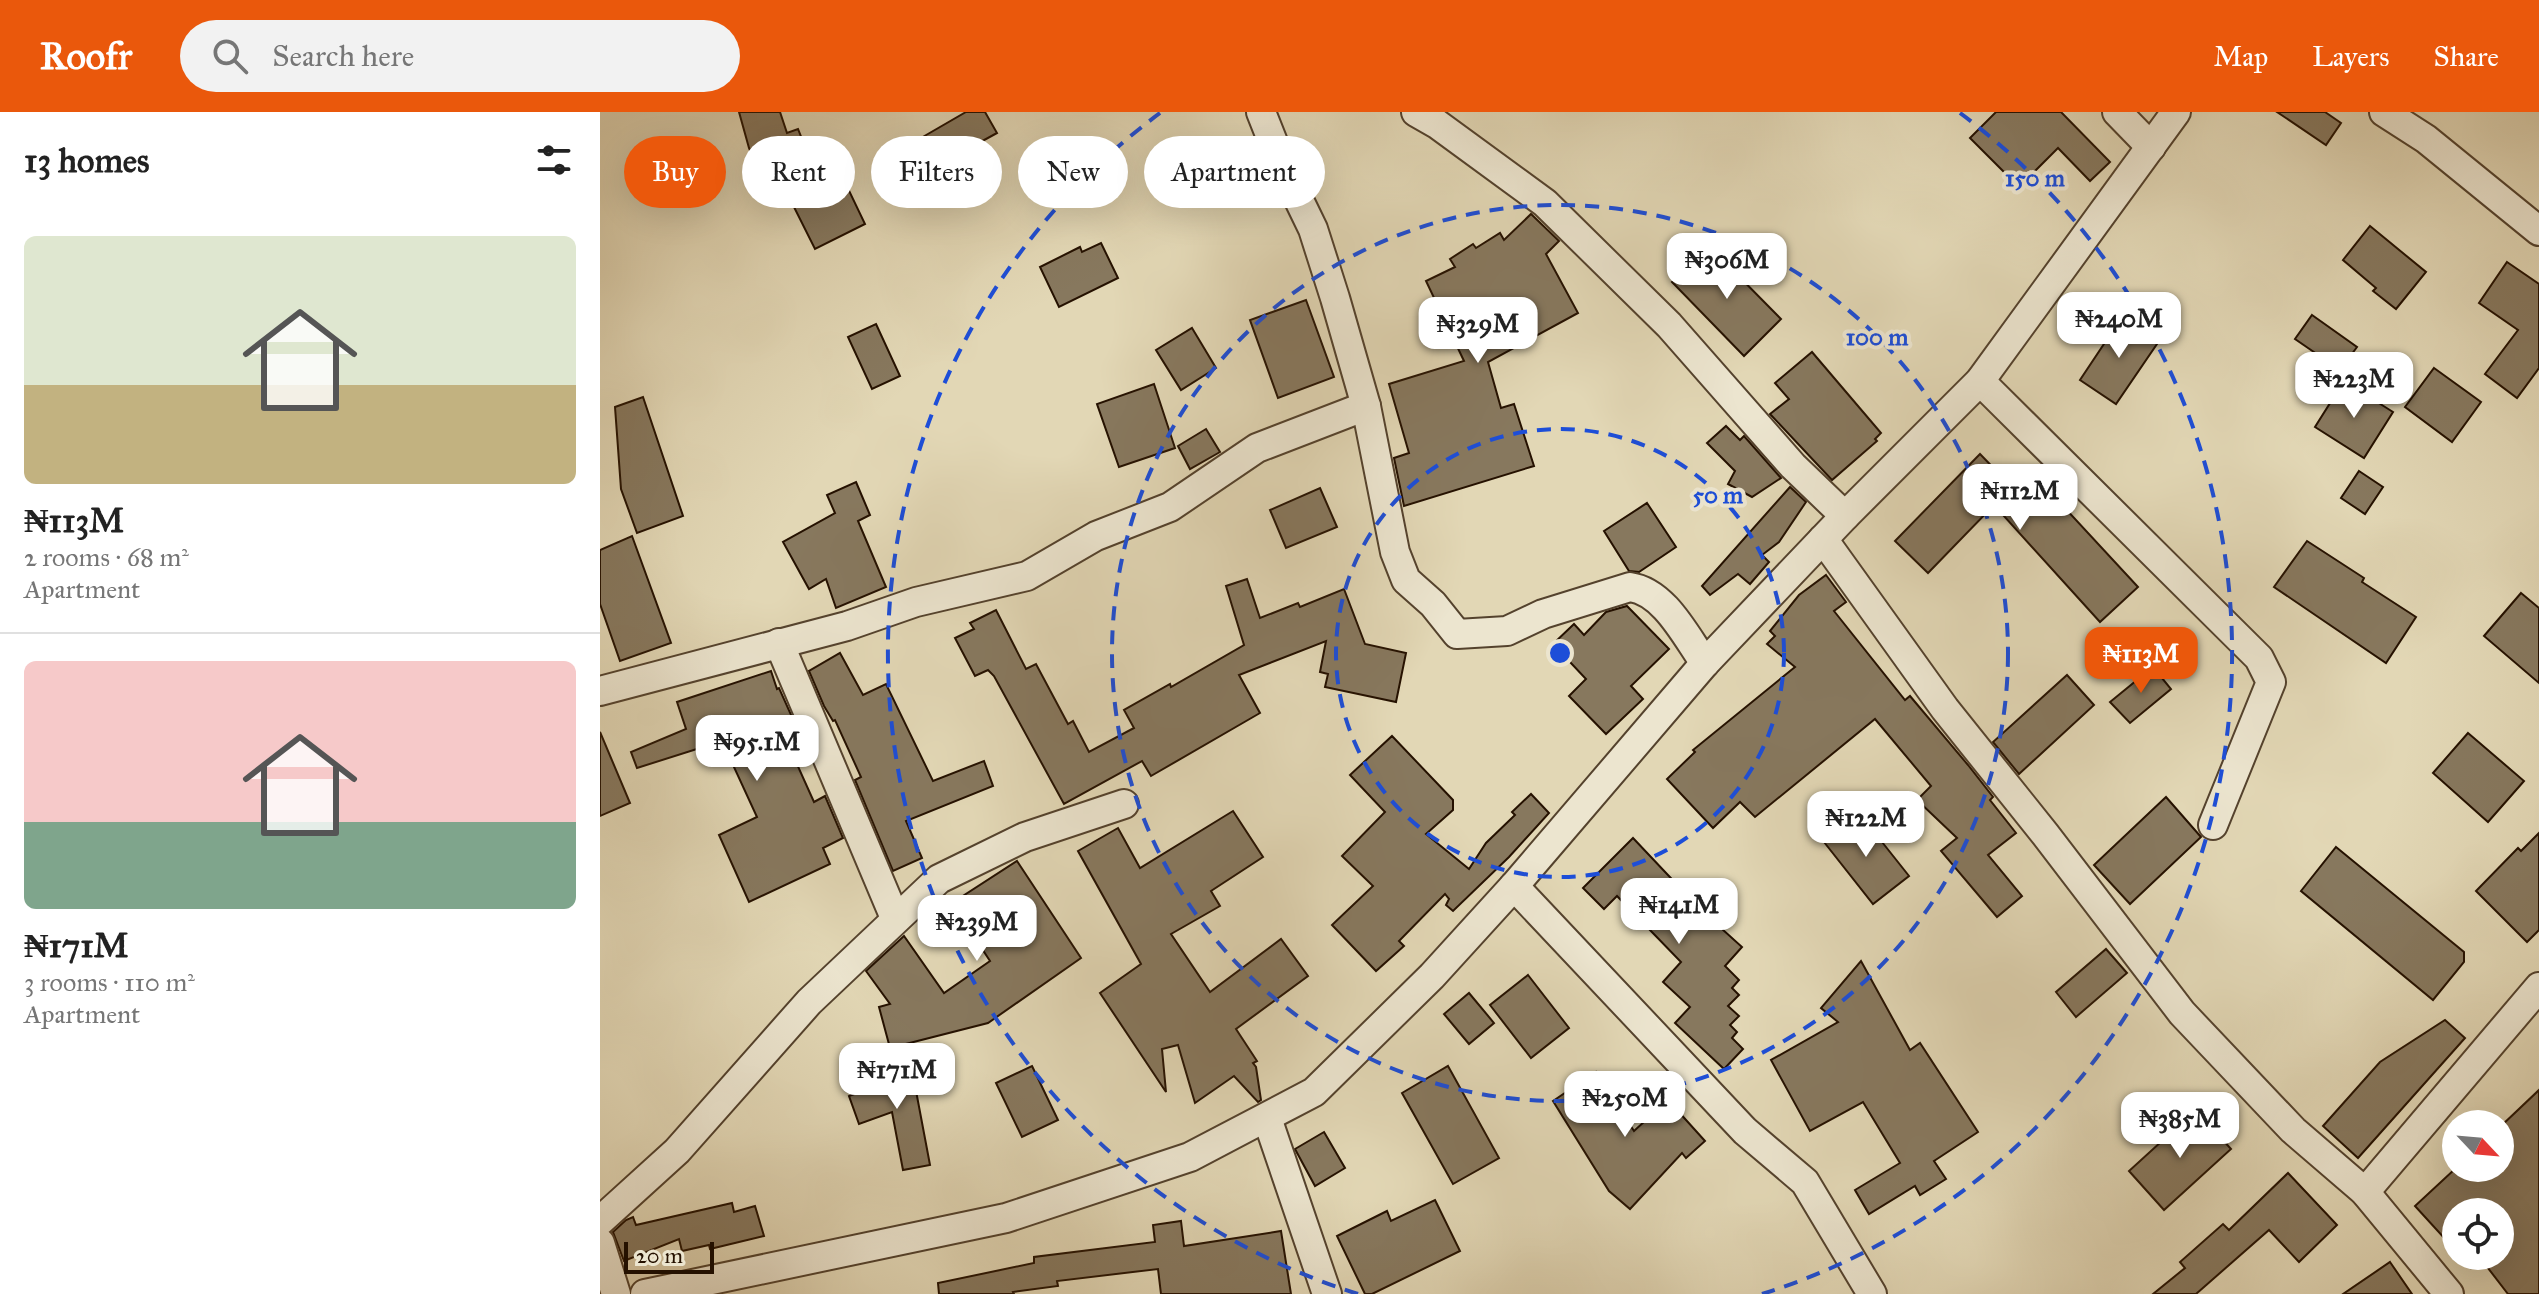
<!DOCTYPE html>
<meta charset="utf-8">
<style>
:root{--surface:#fff;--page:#f2f2f2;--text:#222;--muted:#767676;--line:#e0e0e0;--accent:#ea580c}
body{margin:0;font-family:"IM FELL Great Primer",serif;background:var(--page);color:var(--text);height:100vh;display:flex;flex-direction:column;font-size:30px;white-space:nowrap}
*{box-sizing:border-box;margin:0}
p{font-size:26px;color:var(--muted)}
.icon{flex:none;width:44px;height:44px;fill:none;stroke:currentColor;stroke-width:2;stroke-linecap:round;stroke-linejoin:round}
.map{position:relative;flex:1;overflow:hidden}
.panel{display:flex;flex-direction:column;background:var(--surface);width:600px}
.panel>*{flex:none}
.top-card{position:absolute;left:24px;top:24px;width:760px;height:72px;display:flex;gap:16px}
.needle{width:52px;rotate:116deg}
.buttons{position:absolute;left:1842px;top:998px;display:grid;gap:16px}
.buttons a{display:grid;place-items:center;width:72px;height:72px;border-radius:50%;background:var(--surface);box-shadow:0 8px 32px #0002;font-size:40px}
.scale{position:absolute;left:24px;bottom:20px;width:90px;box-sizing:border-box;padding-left:8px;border:4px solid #251100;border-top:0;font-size:22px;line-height:28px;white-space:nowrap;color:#251100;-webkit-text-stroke:6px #ece5cf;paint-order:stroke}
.price{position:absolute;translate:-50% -68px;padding:0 18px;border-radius:16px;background:#fff;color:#222;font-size:26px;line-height:52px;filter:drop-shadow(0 2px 4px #0008)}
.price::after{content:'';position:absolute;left:50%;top:48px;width:24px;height:18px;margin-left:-12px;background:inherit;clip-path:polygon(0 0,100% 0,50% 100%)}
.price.current{background:var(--accent);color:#fff}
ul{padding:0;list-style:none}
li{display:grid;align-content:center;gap:16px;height:424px;padding:0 24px}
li+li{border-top:2px solid var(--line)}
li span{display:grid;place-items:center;height:248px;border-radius:12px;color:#555}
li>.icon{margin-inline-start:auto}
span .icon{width:144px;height:144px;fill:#fffc;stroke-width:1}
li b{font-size:34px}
h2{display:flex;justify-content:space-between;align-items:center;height:96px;padding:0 24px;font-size:34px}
.pill{padding:0 28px;border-radius:36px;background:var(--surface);box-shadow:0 8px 32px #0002;font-size:28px;line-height:72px}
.pill.current{background:var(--accent);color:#fff}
header{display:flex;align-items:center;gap:48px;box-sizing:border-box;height:112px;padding:0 40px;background:var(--accent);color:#fff}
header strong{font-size:38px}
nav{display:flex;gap:44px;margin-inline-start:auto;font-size:28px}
.search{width:560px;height:72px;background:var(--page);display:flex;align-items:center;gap:20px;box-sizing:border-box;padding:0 28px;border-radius:44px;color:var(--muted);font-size:30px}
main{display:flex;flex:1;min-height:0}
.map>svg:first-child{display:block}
</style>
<header>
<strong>Roofr</strong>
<div class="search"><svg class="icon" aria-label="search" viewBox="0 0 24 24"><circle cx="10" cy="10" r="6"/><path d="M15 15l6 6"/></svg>Search here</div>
<nav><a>Map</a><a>Layers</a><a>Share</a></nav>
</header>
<main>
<section class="panel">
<h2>13 homes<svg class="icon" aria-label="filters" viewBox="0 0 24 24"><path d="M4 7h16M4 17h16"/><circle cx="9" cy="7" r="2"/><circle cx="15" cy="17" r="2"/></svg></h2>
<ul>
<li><span style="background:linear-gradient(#dfe7d0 60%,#c2b280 0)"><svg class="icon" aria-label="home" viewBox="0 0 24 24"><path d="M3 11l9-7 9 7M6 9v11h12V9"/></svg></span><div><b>₦113M</b><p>2 rooms · 68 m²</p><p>Apartment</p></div></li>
<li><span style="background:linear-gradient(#f6c9c9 65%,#7fa58c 0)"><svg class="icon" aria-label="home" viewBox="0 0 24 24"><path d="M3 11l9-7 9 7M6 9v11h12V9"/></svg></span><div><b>₦171M</b><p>3 rooms · 110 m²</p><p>Apartment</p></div></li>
</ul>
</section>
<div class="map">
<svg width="1939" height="1182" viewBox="0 0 1939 1182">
<rect width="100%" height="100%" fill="#e2d7b5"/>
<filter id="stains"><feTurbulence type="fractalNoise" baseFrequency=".0025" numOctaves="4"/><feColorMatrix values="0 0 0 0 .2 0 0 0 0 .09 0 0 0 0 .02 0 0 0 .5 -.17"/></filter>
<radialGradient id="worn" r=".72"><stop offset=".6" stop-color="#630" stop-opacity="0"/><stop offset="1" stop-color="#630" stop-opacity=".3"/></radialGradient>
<g fill="#87785e" stroke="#251100" stroke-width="2">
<path d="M139 0H180L187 21 198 17 222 77 243 66 265 112 215 137 189 85 172 92 149 36Z"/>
<path d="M366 0H385L397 21 337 54 321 26Z"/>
<path d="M1396 0H1461L1510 50 1490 69 1458 36 1419 75 1370 26Z"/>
<path d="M1677 0H1725L1741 11 1726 33Z"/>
<path d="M931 102 959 129 946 142 978 201 888 250 901 296 914 292 934 354 804 394 794 346 809 341 789 272 864 249 826 169 855 155 850 147 873 132 876 136 900 121 904 128Z"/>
<path d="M1770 114 1826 160 1796 197 1773 179 1776 176 1743 148Z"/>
<path d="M501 131 518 166 459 195 440 155 480 135 482 140Z"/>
<path d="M1109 134 1181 207 1144 244 1072 170Z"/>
<path d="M1907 150 1939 172V256L1917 286 1885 262 1918 218 1879 191Z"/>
<path d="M706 188 734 265 678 286 650 208Z"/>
<path d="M1712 203 1757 235 1740 258 1695 227Z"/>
<path d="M1522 205 1559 229 1516 292 1480 268Z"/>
<path d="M276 212 300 264 272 277 248 225Z"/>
<path d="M592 216 616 256 581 278 556 238Z"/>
<path d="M1212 240 1281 321 1275 327 1277 329 1232 368 1170 302 1189 287 1175 271Z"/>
<path d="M1834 256 1881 290 1852 330 1805 295Z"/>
<path d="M1744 269 1793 300 1764 346 1715 315Z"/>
<path d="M554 272 575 336 519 355 497 292Z"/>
<path d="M43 285 83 404 37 421 21 377 15 295Z"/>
<path d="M1126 314 1140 328 1144 324 1181 366 1152 385 1128 372 1135 359 1107 331Z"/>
<path d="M606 317 620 340 590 357 578 334Z"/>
<path d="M1380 342 1408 371 1426 354 1538 475 1500 510 1394 393 1328 461 1295 429Z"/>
<path d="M1759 359 1783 375 1765 402 1741 386Z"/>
<path d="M256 370 270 403 258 409 286 475 236 496 226 467 209 477 183 430 235 401 227 383Z"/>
<path d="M1190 375 1206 390 1179 430 1162 443 1169 450 1150 472 1138 462 1110 483 1102 474Z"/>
<path d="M720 376 737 415 686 436 670 398Z"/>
<path d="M1047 391 1076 435 1039 460 1029 459 1004 419Z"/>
<path d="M32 424 71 531 20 549 0 492V438Z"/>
<path d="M1707 429 1764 466 1762 470 1816 505 1786 551 1674 475Z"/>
<path d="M1226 463 1246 490 1234 499 1305 588 1310 584 1368 653 1393 685 1390 688 1416 721 1388 743 1422 784 1397 805 1341 739 1357 726 1317 688 1331 674 1275 607 1155 705 1140 690 1113 716 1067 667 1095 640 1093 638 1195 555 1167 532 1175 524 1170 519 1199 483Z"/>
<path d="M647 467 660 506 698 491 700 495 744 477 765 532 806 541 796 590 725 575 728 562 720 560 726 529 639 563 660 601 551 664 542 649 464 692 394 564 388 558 375 564 355 526 374 517 370 511 396 498 426 557 436 552 468 612 473 609 489 640 534 616 524 598 570 572 571 575 644 533 626 474Z"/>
<path d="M1921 481 1939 496V571L1884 524Z"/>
<path d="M1027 494 1069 537 1031 574 1043 587 1006 622 969 584 986 567 953 532 974 512 984 523 1006 500Z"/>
<path d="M240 541 263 583 286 572 333 669 384 649 393 674 306 709 322 746 293 759 255 668 261 665 235 608 233 609 224 594 209 559Z"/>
<path d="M1553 555 1571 577 1530 611 1510 590Z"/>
<path d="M171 559 177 577 179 576 192 605 178 610 214 690 225 684 243 726 223 736 230 752 149 790 119 723 157 705 122 629 37 656 31 640 86 617 77 590Z"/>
<path d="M1467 563 1494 593 1419 662 1393 630Z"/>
<path d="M0 620 30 691 0 704Z"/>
<path d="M1868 621 1924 669 1888 710 1833 661Z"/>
<path d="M792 624 853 688V698L826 722 869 757 886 731 915 703 912 700 931 682 949 701 909 745 853 799 846 793 849 787 845 782 799 829 804 834 776 859 732 813 773 774 742 744 785 700 750 663Z"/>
<path d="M1566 685 1601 725 1530 792 1494 753Z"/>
<path d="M633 699 663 745 611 779 620 794 571 822 610 880 681 827 708 864 636 917 657 949 653 951 656 955 661 988 658 990 634 964 595 991 578 933 562 937 566 980 500 881 541 852 478 739 518 716 540 756Z"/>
<path d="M1259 701 1309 764 1273 792 1224 730Z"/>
<path d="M1939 721V818L1927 830 1876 779 1918 736 1921 739Z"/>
<path d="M1033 726 1101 798 1142 835 1125 854 1139 868 1132 876 1139 883 1128 894 1139 904 1130 913 1137 920 1132 926 1143 937 1124 957 1075 911 1090 895 1063 870 1081 850 1017 784 1004 797 983 776Z"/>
<path d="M1736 735 1864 840V850L1833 888 1701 779Z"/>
<path d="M417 749 481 846 388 911 290 936 279 895 290 892 266 859 304 824 344 881 390 849 352 791Z"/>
<path d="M1506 837 1527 861 1476 905 1456 880Z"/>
<path d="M1261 849 1310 938 1320 931 1378 1020 1334 1049 1346 1067 1320 1083 1315 1074 1269 1102 1255 1078 1300 1051 1263 990 1210 1019 1171 948 1238 910 1221 896Z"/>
<path d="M928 863 969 916 931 946 890 893Z"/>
<path d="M869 881 894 911 869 932 844 902Z"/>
<path d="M1845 908 1865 926 1758 1046 1723 1014 1780 950Z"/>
<path d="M310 947 330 1053 303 1058 292 1000 259 1012 249 984 286 970 282 952Z"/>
<path d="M432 954 458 1008 422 1025 396 971Z"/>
<path d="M848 954 899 1046 853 1072 802 981Z"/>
<path d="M996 960 1034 1019 1068 988 1105 1029 1086 1046 1082 1041 1030 1097 1009 1079 953 989Z"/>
<path d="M1939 978V1182H1908L1881 1147 1871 1156 1860 1144H1900V1100H1856V1139L1815 1094 1856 1056H1900V1015Z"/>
<path d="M1596 998 1631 1037 1564 1098 1529 1059Z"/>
<path d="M724 1020 745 1056 715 1074 695 1037Z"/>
<path d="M1688 1061 1737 1113 1699 1150 1669 1118 1596 1182H1553L1585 1156 1580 1150 1623 1112 1629 1118Z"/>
<path d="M835 1088 860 1139 772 1182H765L737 1124 787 1099 791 1109Z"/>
<path d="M132 1091 134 1100 155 1094 164 1124 110 1137 109 1133 82 1139 79 1127 24 1149 13 1120 26 1108 33 1105 36 1113Z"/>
<path d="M581 1109 584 1134 681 1119 691 1182H561L558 1157 457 1169 458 1174 413 1180 414 1182H339L338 1171 434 1151V1145L555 1130 553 1113Z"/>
<path d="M1790 1150 1812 1182H1743Z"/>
</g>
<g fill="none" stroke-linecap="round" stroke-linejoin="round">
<g stroke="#54422d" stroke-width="32">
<g id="minor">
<path d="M661 0 682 53 713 117 735 186 766 294 795 440 806 468 833 492 857 522 907 519 943 502 1030 475C1065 480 1086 525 1105 551"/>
<path d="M816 0 837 12 945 91 1069 213 1193 354 1245 404"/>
<path d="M1517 0 1551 35"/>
<path d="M1784 0 1826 27 1939 119"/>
<path d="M1380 269 1659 546 1671 570 1613 713"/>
<path d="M1223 427 1345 597 1445 722 1582 901 1693 1018 1765 1080 1849 1182"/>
<path d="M179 531 295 806"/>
<path d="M0 579 247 514 316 490 427 464 496 424 570 395 657 336 766 294"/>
<path d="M914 774 1145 1019 1205 1070 1272 1182"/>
<path d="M667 1006 727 1182"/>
<path d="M1765 1080 1939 875"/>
<path d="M0 1109 77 1039 209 890 339 767 425 725 524 692"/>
<path d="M0 1131 16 1182"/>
<path d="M45 1182 406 1106 590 1045 714 980 832 864 914 774 1105 551 1245 404 1380 269 1576 0"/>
</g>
</g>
<use href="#minor" stroke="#ece5cf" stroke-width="28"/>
</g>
<g fill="none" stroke="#1d4ed8" stroke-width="4" stroke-dasharray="14 10">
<circle cx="960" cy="541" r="224"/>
<circle cx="960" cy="541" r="448"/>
<path d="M758 1182A672 672 0 0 1 560 1M1360 1A672 672 0 0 1 1162 1182"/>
</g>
<circle cx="960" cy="541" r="12" fill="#1d4ed8" stroke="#ece5cf" stroke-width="4"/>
<g font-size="24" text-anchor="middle" font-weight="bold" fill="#1d4ed8" stroke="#ece5cf" stroke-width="8" stroke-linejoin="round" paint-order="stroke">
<text x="1435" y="74">150 m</text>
<text x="1277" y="233">100 m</text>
<text x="1118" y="391">50 m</text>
</g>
<rect width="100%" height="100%" filter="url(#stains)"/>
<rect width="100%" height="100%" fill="url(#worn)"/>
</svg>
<div class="buttons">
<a><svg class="needle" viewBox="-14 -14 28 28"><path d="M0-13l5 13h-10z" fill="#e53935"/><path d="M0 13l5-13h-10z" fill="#767676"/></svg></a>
<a><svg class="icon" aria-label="locate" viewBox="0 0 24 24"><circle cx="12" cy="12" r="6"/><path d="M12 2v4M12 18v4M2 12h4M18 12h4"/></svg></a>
</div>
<div class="scale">20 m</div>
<b class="price" style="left:1127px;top:189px">₦306M</b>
<b class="price" style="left:1519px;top:248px">₦240M</b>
<b class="price" style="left:878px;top:253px">₦329M</b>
<b class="price" style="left:1754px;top:308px">₦223M</b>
<b class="price" style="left:1420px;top:420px">₦112M</b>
<b class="price current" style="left:1541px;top:583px">₦113M</b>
<b class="price" style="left:157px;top:671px">₦95.1M</b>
<b class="price" style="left:1266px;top:747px">₦122M</b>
<b class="price" style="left:1079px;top:834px">₦141M</b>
<b class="price" style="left:377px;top:851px">₦239M</b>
<b class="price" style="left:297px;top:999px">₦171M</b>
<b class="price" style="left:1025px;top:1027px">₦250M</b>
<b class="price" style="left:1580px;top:1048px">₦385M</b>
<div class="top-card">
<a class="pill current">Buy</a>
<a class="pill">Rent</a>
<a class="pill">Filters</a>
<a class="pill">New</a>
<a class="pill">Apartment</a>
</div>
</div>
</main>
